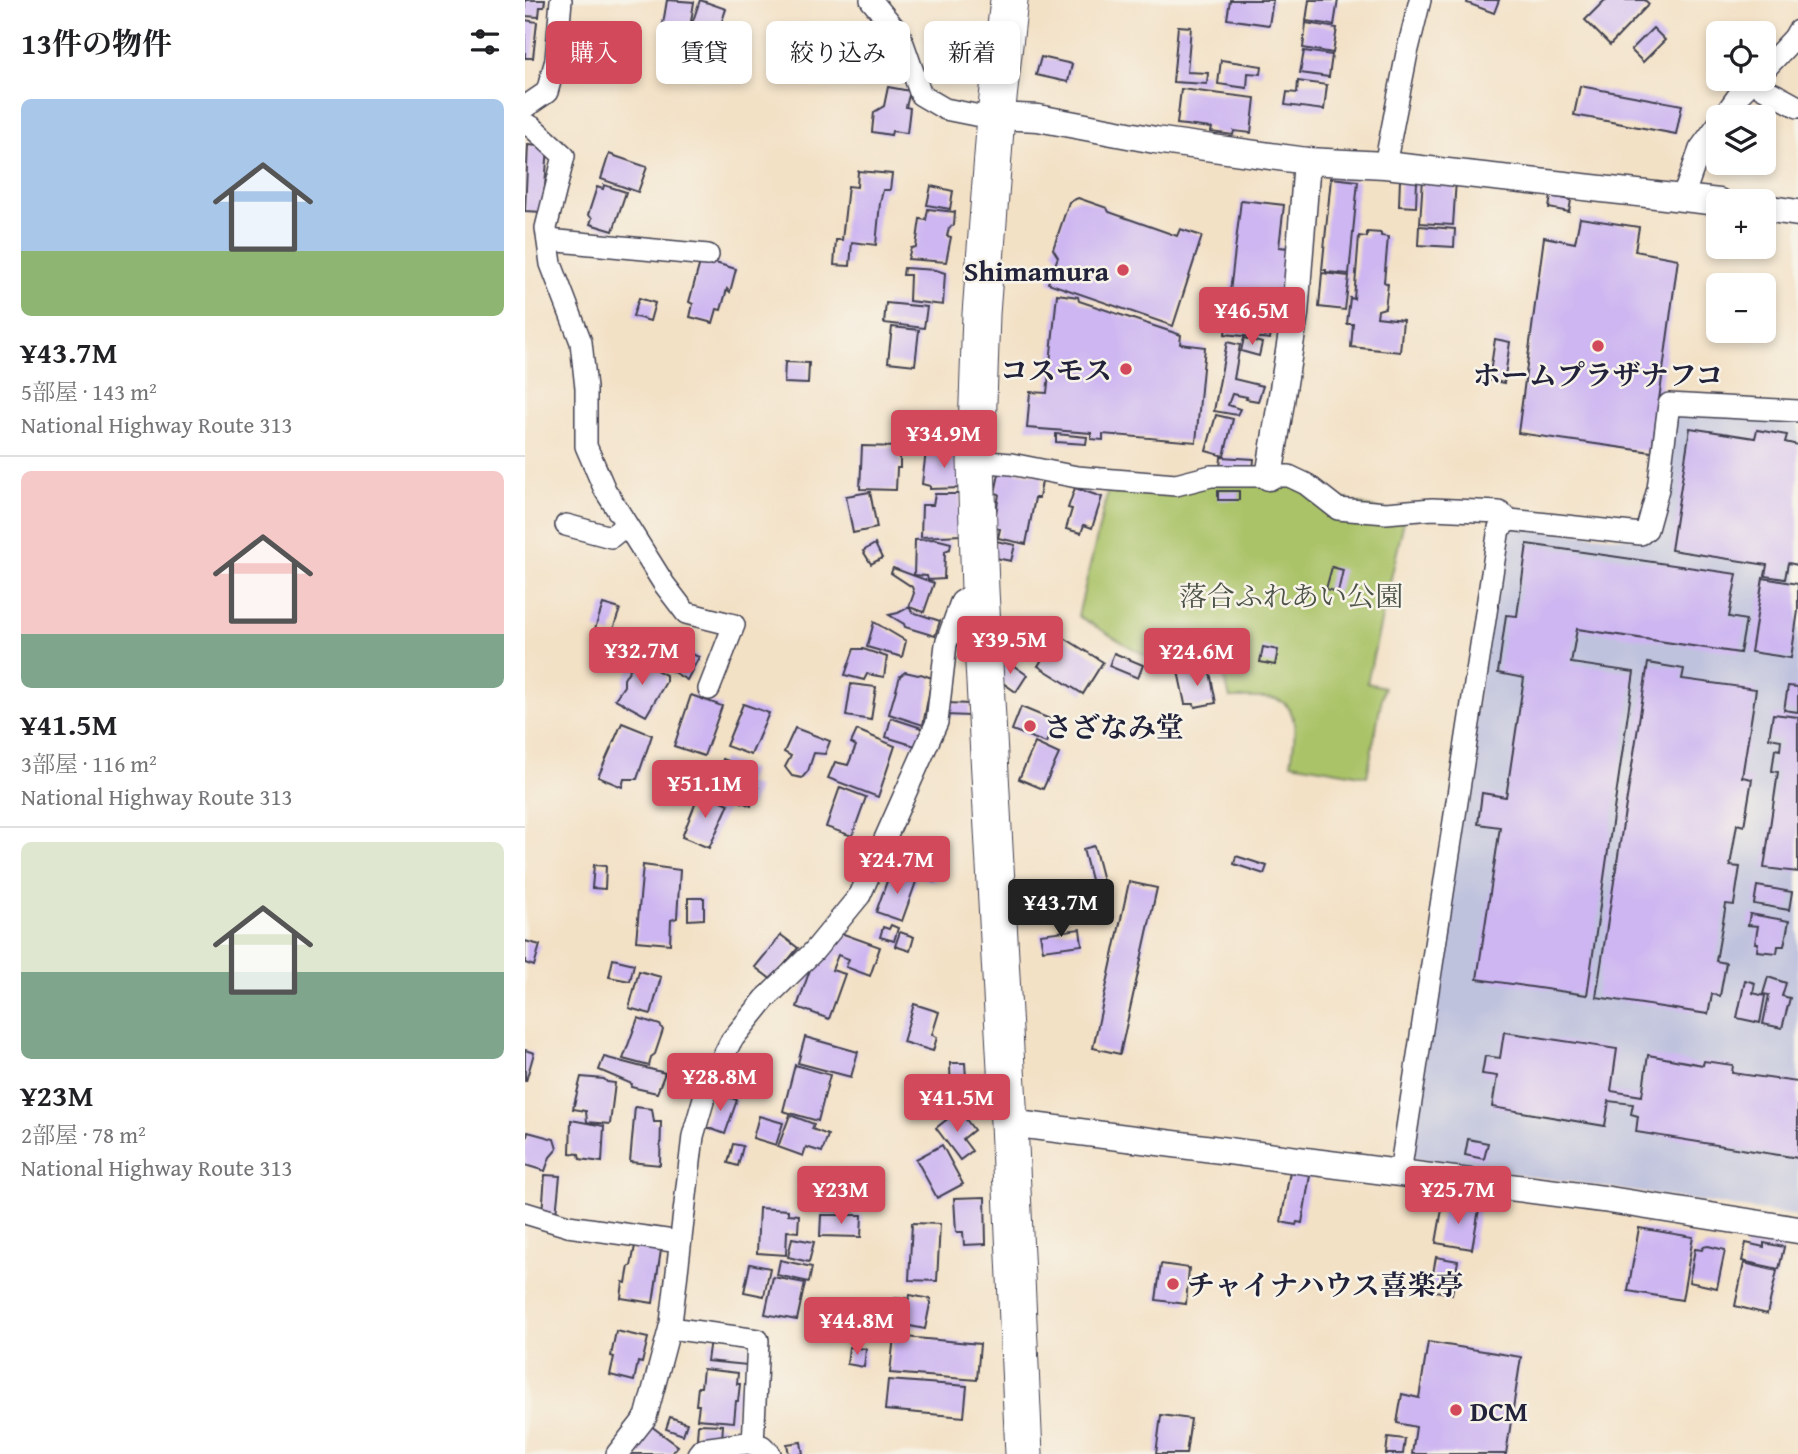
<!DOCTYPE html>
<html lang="ja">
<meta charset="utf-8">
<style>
:root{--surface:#fff;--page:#f6f6f6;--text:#202124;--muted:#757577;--line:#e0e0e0;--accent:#d1495b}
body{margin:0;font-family:"Gentium Book Plus","Noto Serif JP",serif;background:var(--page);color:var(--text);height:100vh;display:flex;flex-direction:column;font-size:26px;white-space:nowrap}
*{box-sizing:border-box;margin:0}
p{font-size:23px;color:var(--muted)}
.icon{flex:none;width:38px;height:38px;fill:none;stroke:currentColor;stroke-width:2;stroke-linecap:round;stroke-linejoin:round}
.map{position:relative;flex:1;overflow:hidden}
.panel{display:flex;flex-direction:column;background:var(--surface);width:525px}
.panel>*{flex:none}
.top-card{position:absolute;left:21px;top:21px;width:665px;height:63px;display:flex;gap:14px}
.tools{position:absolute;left:1181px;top:21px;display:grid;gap:14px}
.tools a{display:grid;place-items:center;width:70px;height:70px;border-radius:10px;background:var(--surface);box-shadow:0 4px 10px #0003;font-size:35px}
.price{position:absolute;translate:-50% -60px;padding:0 16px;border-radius:7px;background:var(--accent);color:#fff;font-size:23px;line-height:46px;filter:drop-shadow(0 2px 4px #0008)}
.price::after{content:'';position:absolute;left:50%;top:42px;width:21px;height:16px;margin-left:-10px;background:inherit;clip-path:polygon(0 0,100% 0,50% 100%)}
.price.active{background:#222;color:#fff}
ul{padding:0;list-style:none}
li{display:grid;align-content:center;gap:14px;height:371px;padding:0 21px}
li+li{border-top:2px solid var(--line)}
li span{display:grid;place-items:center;height:217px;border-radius:10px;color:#555}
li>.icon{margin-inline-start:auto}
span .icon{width:126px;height:126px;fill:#fffc;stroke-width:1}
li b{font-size:30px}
h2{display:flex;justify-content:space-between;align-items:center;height:84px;padding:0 21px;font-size:30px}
.tag{padding:0 24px;border-radius:10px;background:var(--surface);box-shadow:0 4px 10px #0003;font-size:24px;line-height:63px}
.tag.active{background:var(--accent);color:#fff}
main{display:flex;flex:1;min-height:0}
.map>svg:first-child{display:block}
</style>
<main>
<section class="panel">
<h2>13件の物件<svg class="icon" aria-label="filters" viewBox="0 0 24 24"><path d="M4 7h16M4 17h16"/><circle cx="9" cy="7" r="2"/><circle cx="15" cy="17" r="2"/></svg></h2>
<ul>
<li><span style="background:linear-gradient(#a9c7e8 70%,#8fb573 0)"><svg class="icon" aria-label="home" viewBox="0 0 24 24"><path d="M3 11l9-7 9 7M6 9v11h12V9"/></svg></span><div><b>¥43.7M</b><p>5部屋 · 143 m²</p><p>National Highway Route 313</p></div></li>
<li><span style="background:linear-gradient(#f6c9c9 75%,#7fa58c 0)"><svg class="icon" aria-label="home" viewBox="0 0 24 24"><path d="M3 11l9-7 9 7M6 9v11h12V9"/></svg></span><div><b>¥41.5M</b><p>3部屋 · 116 m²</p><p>National Highway Route 313</p></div></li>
<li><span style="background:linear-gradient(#dfe7d0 60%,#7fa58c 0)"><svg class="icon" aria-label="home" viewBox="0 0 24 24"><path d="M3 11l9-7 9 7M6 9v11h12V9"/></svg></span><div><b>¥23M</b><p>2部屋 · 78 m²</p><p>National Highway Route 313</p></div></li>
</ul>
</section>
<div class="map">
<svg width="1273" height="1454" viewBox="0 0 1273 1454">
<rect width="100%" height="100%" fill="#f7f3e8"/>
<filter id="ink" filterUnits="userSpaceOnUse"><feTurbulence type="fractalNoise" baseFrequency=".0143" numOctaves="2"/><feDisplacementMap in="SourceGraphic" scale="14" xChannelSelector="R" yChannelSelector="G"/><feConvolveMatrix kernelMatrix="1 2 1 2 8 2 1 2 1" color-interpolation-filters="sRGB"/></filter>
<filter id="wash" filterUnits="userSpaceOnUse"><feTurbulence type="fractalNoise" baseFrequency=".00686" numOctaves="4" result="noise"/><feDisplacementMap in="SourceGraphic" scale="28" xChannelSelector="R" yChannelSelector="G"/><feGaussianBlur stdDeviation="1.57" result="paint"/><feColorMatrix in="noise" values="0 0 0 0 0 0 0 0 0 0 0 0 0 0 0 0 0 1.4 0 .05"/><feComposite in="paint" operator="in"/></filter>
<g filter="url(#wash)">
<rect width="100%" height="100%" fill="#f3e1c6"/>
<path fill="#bfc2dd" d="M1150 409 1273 416V1216L884 1158 976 540 986 528 1124 540Z"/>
<path fill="#aac368" stroke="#667252" stroke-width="2" d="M759 482 880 517 842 683 859 687 842 776 766 763C769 745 777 705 750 699 735 697 719 698 705 698L692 652C676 659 661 665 643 663 623 661 573 627 553 616L584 486Z"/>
<g id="blocks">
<g fill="#cdb6f1">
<path d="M0 0H20L19 7H15L14 17 0 16Z"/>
<path d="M142 0 169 2 165 28 138 24Z"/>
<path d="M175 0 201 9 196 24 200 25 189 58 193 61 187 78 159 68 165 49 159 48Z"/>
<path d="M705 0H748L744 25 702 19Z"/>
<path d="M784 0H813L809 25 781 21Z"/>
<path d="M943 0H974L969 13 942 3Z"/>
<path d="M1080 0H1120L1124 4 1085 45 1060 20Z"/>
<path d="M0 20 12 22 8 58H0Z"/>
<path d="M781 23 812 28 808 53 778 48Z"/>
<path d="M339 26 355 27V38H361L370 60H366L365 64 360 65 362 68H334V40L338 37Z"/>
<path d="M653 26 666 27 662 72 683 73 682 84 648 82Z"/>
<path d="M1128 28 1140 40 1118 62 1106 50Z"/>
<path d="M779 51 807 55 804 77 775 73Z"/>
<path d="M516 57 547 64 543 82 511 75Z"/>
<path d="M696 60 737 66 736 74 723 73 722 88 693 84Z"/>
<path d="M773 81 802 85 799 110 760 105 762 92 772 93Z"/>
<path d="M1055 86 1157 105 1151 134 1049 115Z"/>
<path d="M363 87 385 91 381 107 385 108 382 133 367 131 366 135 347 132 349 112 359 106Z"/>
<path d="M656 89 730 98 726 133 709 131 708 135 686 132 687 128 652 124Z"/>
<path d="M3 145 23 147 18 212 0 211Z"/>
<path d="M84 154 122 167 113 192 76 179Z"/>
<path d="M333 171 367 174 365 190H358L355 203 351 245 327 242 325 266 309 265 311 240H317L323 186 332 187Z"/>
<path d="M806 178 833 181 824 274 801 272V270H797Z"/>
<path d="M898 178 931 180 928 225 895 223Z"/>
<path d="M875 179 892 180 891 207 874 206Z"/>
<path d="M79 185 101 192 88 231 65 224 67 218 63 215 72 187 78 189Z"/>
<path d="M406 186 428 191 425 209 402 205Z"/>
<path d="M1026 196 1046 200 1044 212 1024 208Z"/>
<path d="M553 198 582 208 584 212 652 236 655 229 677 236 648 326 523 283 533 257 528 249 544 202Z"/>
<path d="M716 200 759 205 754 247 764 248 756 317 748 316 745 339 700 334Z"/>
<path d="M403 209 430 212 429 225 424 228 422 236 426 237 421 262 383 259 386 248 391 247 395 219 401 220Z"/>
<path d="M1055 218 1114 227 1110 251 1153 259 1127 452 993 433 1019 237 1050 243Z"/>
<path d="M894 226 930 229 929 247 893 245Z"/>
<path d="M842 232 856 233V236L863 237 859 282 863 284 860 308 853 310 852 317 878 320 875 352 826 347 828 324H822L825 298 829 299 834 236 842 237Z"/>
<path d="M176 259 211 269 205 292 202 289 196 310 192 309 188 323 165 317 168 304 164 302Z"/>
<path d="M379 268 411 270 420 273 418 305 384 301 385 275H378Z"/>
<path d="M797 273 824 276 820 310 794 307Z"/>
<path d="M532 294 553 297 554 301 656 335 655 344 680 347 671 442 578 434V440L566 439V433L502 428 505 392 522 393Z"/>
<path d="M114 298 130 303 125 321 108 316Z"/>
<path d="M361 303 402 307 399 328 359 323Z"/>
<path d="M367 327 394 330 390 365 363 362Z"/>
<path d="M719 338 737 343 734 356 716 351Z"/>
<path d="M970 339 985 342 979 383 964 380Z"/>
<path d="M702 342 715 345 709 379 738 386 733 401 721 399 722 397 707 394 703 405 715 409 712 415 689 411Z"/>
<path d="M260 362 284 363 283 384 259 383Z"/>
<path d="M691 415 708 419 699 456 681 451Z"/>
<path d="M1165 428 1230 438 1232 430 1262 435 1260 442 1273 445V565L1263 563 1260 579 1240 576 1242 565 1146 550Z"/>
<path d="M531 434 562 437 561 444 531 442Z"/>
<path d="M337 446 375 447V468H372L371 490 335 489Z"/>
<path d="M401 451 439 452 438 488 405 489V486L397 484Z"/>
<path d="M696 457 729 459 728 471 695 469Z"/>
<path d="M475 469 518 476 514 498H510L509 503 501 544 473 538 475 529 469 528 474 494 470 493Z"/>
<path d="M550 488 577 497 567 528 559 525 556 533 541 529 547 509 543 508Z"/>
<rect x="693" y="491" width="21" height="9"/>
<path d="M345 492 352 528 328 533 321 496Z"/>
<path d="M410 494H435L436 535 396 537 397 505H408Z"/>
<path d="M410 539 426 543 425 549 420 551 419 579 403 580 402 576 389 575 390 540Z"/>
<path d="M471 541 490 545 486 561 466 557Z"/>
<path d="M350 544 357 558 346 564 338 551Z"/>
<path d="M1002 544 1212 574 1204 617 1221 620 1215 653 1052 629 1046 663 1109 672 1062 995 952 979 975 827 953 824 957 793 981 797 999 678 973 673 981 615 992 616Z"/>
<path d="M807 567 818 570 813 592 801 589Z"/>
<path d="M368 568 409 583 399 612 384 607 389 593 387 587 366 573Z"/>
<path d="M1238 578 1273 584V611L1266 658 1226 652Z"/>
<path d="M78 604 95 609 86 635 70 629Z"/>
<path d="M384 607 387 612 415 621 410 636 380 627 379 624 364 615 373 613Z"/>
<path d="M349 622 381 641 377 657 342 647Z"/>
<path d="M533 634 578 662 558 694 513 666Z"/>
<path d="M133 640 174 657 162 680 125 658Z"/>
<path d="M738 647 753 650 750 665 735 662Z"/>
<path d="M329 649H338L362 657 359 677 342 674 339 680 320 675Z"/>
<path d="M589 653 618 665 613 678 584 666Z"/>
<path d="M111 659 141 675V682L121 716 90 699 99 686V679Z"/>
<path d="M479 659 502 675 491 692 468 676Z"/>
<path d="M1123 663 1159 669 1157 679 1231 689 1217 777 1227 779 1219 826 1212 824 1205 866 1215 867 1209 905 1201 904 1191 961 1201 963 1195 996 1187 994 1183 1014 1071 997Z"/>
<path d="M653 671 685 672 691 703 670 707 669 704H660Z"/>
<path d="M380 672 393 675 396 674 407 678 398 725 364 714 375 676Z"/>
<path d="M326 684 351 687 346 720 321 716Z"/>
<path d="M1263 686 1273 687V712L1259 710Z"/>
<path d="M166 695 197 706 179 756 149 746Z"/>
<path d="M422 703 445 704 444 716 421 715Z"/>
<path d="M218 704 244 713 226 755 201 746Z"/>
<path d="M496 707 530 721 521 743 487 730Z"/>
<path d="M1248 714 1273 717V872L1239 868 1253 772 1247 771 1250 749 1255 750 1256 740 1244 738Z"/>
<path d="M366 718 403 730 397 748 361 737Z"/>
<path d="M97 723 127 735 112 779H99L97 787 73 777Z"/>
<path d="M270 728 305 741 300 754 289 753 283 771 277 778 267 776 260 767 266 756 259 752Z"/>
<path d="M332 730 370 746 353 797 303 778 310 762 323 765 331 746 326 743Z"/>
<path d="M510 743 534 754 518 789 494 779Z"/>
<path d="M198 759 227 770 222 783 233 788 226 806 179 786 185 770 193 772Z"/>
<path d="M315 787 341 797 327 836 301 827Z"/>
<path d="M175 792 204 804 184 848 157 837Z"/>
<path d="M373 843 417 857 409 882 364 867Z"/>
<path d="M569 846 582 896 571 899 558 849Z"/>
<path d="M711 856 742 866 739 874 709 864Z"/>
<path d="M69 865 81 866 80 889 67 888Z"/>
<path d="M118 865 155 870 152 918 146 920 145 944 111 941Z"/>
<path d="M366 870 392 879 377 921 351 912Z"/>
<path d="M604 882 632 888 595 1054 568 1048Z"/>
<path d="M1232 886 1267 892 1264 910 1229 904Z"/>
<path d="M163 898H179V919L163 920Z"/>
<path d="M1225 914 1264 921 1259 946H1253L1252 953 1232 951 1233 943H1230L1233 926 1223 925Z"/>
<path d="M366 925 373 928 369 941 355 937 358 927 364 929Z"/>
<path d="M555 929 557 945 518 950 515 934Z"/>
<path d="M313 932 355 947 345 976 321 967 324 959 313 955 307 970 320 974 304 1019 272 1007 287 964Z"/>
<path d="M375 932 389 937 385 951 370 946Z"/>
<path d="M256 935 273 948 247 980 230 967Z"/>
<path d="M0 941 15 945 9 966 0 963Z"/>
<path d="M88 959 109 964 105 981 84 977Z"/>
<path d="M114 971 136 977 126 1014 104 1008Z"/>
<path d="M1243 977 1261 983 1257 996 1265 998 1257 1028 1238 1024 1244 995 1238 994Z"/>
<path d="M1220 980 1230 983 1228 993 1240 996 1235 1023 1212 1018Z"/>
<path d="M389 1004 414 1012 407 1035 412 1037 408 1051 378 1042Z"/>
<path d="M113 1018 135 1025 138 1030 130 1054 126 1057 124 1066 98 1059Z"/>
<path d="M979 1032 1092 1049 1086 1091 1117 1096 1123 1055 1178 1065 1179 1061 1208 1065 1207 1073 1273 1082V1158L1111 1132 1113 1116 1106 1114 1108 1104 1084 1101 1080 1126 967 1107 972 1076 957 1074 960 1056 975 1058Z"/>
<path d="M280 1037 333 1052 326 1077 273 1063Z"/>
<path d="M0 1050 9 1053 1 1081H0Z"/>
<path d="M79 1057 140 1073 132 1093 106 1087 107 1084 74 1070Z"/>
<path d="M425 1063H440L441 1078H453L454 1097H426Z"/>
<path d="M270 1065 305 1075 293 1121 258 1111Z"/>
<path d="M56 1077 79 1079 82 1082 90 1083 85 1124 62 1122 61 1111 48 1109Z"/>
<path d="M420 1083 426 1101 415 1105 410 1086Z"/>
<path d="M190 1092 212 1100 200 1134 178 1126Z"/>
<path d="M110 1107 127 1109 129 1122H136L135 1165 105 1162Z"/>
<path d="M434 1110 449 1130 438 1139 447 1151 435 1160 411 1128Z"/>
<path d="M265 1115 289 1124 287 1129 303 1135 297 1152 281 1147 278 1156 253 1147Z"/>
<path d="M234 1116 258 1123 251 1145 228 1138Z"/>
<path d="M46 1120 79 1126 77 1162 55 1159 54 1154 45 1153Z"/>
<path d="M3 1132 29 1139 32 1149 25 1157 20 1171 0 1165V1145Z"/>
<path d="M943 1139 963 1143 959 1159 940 1155Z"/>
<path d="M208 1144 218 1146 213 1166 203 1163Z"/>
<path d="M417 1145 438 1184 412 1198 391 1159Z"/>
<path d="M765 1171 785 1175 777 1223 772 1222 771 1225 756 1222Z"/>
<path d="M298 1174H330L329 1211H297Z"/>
<path d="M20 1175 35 1176 31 1215 17 1214Z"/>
<path d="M460 1197 461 1244 439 1245 438 1232H431L429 1198Z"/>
<path d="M921 1203 954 1209 947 1249 911 1243 917 1209 920 1210Z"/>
<path d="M234 1208 263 1210V1214L274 1215 273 1232 262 1231 261 1255 232 1253Z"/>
<path d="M296 1215H337L336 1237 295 1236Z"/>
<path d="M387 1223 415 1224 412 1281 384 1280Z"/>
<path d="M1114 1228 1168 1237 1157 1300 1103 1291Z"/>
<path d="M267 1238 289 1242 284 1262 263 1257Z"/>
<path d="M1221 1243 1239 1247V1243L1259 1247 1254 1269 1217 1261Z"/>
<path d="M110 1246 136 1250 128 1303 96 1298 98 1282 101 1283 104 1266H106Z"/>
<path d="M1183 1246 1200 1250 1192 1288 1164 1282 1170 1249 1177 1250 1178 1247Z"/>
<path d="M911 1257 933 1261 927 1294 905 1290Z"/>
<path d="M255 1260 287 1267 284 1282 252 1275Z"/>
<path d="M1219 1263 1252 1271 1242 1314 1210 1306Z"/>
<path d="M225 1264 245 1268 239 1296 219 1292Z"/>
<path d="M636 1264 664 1268 661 1304 631 1300Z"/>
<path d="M248 1277 280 1283 272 1320 240 1314Z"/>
<path d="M385 1295 406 1299 400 1329 365 1322 370 1298 380 1299V1298L384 1299Z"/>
<path d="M91 1331 123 1338 117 1363 113 1362 109 1381 85 1375 89 1357 86 1356Z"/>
<path d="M369 1336 455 1344 452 1380 365 1373Z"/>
<path d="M185 1339 224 1344 222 1365 182 1361Z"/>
<path d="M903 1342 996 1357 981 1454H887L891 1427 872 1423 877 1394 894 1398Z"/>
<path d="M324 1347 341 1349 339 1367 322 1364Z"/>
<path d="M178 1369 213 1373 212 1384H215L213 1401H211L209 1422 172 1419 174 1405H171L173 1387H176Z"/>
<path d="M363 1380 442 1386 439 1417 360 1410Z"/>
<path d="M636 1415 666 1419 661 1454H631Z"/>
<path d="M145 1417 162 1423 158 1435 141 1429Z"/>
<path d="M122 1423 153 1446 146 1454H100Z"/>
<path d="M173 1424 198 1425 197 1440 172 1439Z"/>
<path d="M863 1437 880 1439 878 1454H861Z"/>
<path d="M276 1442 278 1454H264L262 1444Z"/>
</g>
</g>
</g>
<g filter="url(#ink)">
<use href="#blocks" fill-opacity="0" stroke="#413f50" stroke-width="2"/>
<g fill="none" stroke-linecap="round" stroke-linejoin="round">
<g stroke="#413f50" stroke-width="24">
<g id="minor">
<path d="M346 0 375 35 396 95 420 109 450 115 471 116"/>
<path d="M1239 70 1269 38 1273 31"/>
<path d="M1227 82 1273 107"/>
<path d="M0 107 22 92 31 60 36 0"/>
<path d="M1198 117 1213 96 1230 79"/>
<path d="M0 124 7 127 39 156 21 228 26 264 56 342 61 388V446L80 490 139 584 161 613 209 625 184 689"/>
<path d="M860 165 882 53 895 0"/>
<path d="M1158 197 1175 149 1194 123"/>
<path d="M23 240 183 255"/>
<path d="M451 461 486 464 552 477 651 485 686 476H764L781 484 813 509 861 513 907 509 974 512 985 520 1116 534 1122 529 1133 489 1144 404 1273 411"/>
<path d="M41 525 86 537 101 525"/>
<path d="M875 1173 974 528 985 520"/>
<path d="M0 1213 43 1226 155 1242"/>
<path d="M145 1328 233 1340 228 1444"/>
<path d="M92 1454 121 1417 146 1323 168 1136 181 1091 206 1041 240 999 289 951 335 895 412 722 421 644 436 602 455 590"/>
<path d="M173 1454 177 1449 222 1443 237 1446 245 1454"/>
</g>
</g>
<g stroke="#413f50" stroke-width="29">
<g id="tertiary">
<path d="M471 116 513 118 630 140 782 161 860 165 1194 202"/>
<path d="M1239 208 1273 213"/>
<path d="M744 477 770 314 782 161"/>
<path d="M484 1123 1078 1199 1273 1230"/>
</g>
</g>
<g stroke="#413f50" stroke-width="39">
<path id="trunk" d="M484 0 471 116 456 314 451 461 455 590 484 1123 499 1454"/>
</g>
<use href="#minor" stroke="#fff" stroke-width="21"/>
<use href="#tertiary" stroke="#fff" stroke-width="26"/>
<use href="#trunk" stroke="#fff" stroke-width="37"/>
</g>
</g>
<g fill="#d1495b" stroke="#f7f3e8" stroke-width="2.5">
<circle cx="598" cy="270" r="7"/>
<circle cx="1073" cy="346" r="7"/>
<circle cx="601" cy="369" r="7"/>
<circle cx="505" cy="726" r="7"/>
<circle cx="648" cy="1284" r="7"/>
<circle cx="931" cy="1410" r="7"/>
</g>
<g text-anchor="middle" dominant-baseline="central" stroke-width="5" stroke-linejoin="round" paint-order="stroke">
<g font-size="28" font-weight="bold" fill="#22223b" stroke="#f7f3e8" text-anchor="start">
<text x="584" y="270" text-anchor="end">Shimamura</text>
<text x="587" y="369" text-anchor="end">コスモス</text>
<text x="1073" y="374" text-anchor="middle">ホームプラザナフコ</text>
<text x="519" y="726">さざなみ堂</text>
<text x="662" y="1284">チャイナハウス喜楽亭</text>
<text x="945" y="1410">DCM</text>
</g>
<g font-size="28" fill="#4b5248" stroke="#f7f3e8">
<text x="766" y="595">落合ふれあい公園</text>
</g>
</g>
</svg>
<div class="tools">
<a><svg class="icon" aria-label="locate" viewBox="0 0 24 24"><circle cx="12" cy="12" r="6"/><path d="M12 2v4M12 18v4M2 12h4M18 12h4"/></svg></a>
<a><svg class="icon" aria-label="layers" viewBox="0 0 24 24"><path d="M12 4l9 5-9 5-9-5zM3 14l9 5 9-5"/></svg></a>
<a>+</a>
<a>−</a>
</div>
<b class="price" style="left:727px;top:347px">¥46.5M</b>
<b class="price" style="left:419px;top:470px">¥34.9M</b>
<b class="price" style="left:485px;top:676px">¥39.5M</b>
<b class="price" style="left:117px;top:687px">¥32.7M</b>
<b class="price" style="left:672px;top:688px">¥24.6M</b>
<b class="price" style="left:180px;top:820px">¥51.1M</b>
<b class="price" style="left:372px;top:896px">¥24.7M</b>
<b class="price active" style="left:536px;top:939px">¥43.7M</b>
<b class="price" style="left:195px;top:1113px">¥28.8M</b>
<b class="price" style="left:432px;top:1134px">¥41.5M</b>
<b class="price" style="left:316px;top:1226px">¥23M</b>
<b class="price" style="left:933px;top:1226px">¥25.7M</b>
<b class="price" style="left:332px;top:1357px">¥44.8M</b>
<div class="top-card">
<a class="tag active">購入</a>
<a class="tag">賃貸</a>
<a class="tag">絞り込み</a>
<a class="tag">新着</a>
</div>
</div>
</main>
